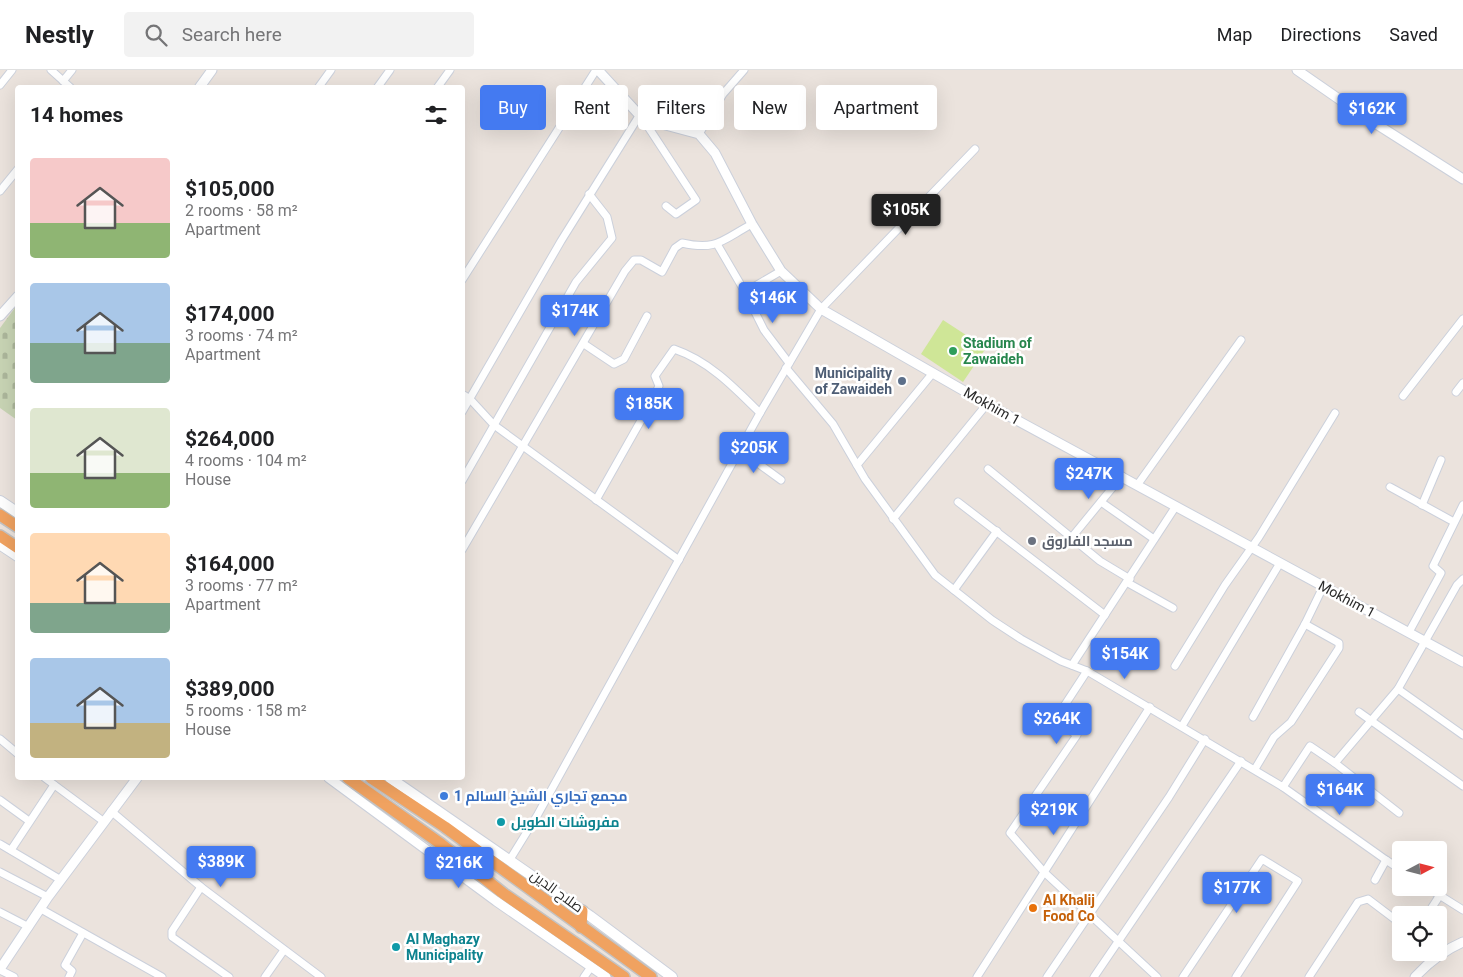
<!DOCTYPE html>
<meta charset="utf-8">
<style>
:root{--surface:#fff;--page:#f2f2f2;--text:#202124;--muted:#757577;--line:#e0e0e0;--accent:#447af1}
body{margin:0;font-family:Roboto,Cairo,sans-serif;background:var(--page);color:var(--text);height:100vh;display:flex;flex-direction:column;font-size:19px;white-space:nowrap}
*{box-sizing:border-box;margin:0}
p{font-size:16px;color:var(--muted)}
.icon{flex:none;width:28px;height:28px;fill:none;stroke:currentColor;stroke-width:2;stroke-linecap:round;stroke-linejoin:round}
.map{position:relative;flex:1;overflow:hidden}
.sheet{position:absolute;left:15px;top:15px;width:450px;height:695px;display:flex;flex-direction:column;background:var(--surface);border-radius:5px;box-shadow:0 5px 20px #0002}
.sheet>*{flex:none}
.hud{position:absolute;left:480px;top:15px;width:475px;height:45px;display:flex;gap:10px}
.needle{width:32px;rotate:83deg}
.buttons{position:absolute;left:1392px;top:771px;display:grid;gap:10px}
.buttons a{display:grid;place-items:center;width:55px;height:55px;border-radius:5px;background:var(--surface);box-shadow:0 5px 20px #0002;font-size:25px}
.price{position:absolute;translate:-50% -42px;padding:0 11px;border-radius:5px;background:var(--accent);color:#fff;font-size:16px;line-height:32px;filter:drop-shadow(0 1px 2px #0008)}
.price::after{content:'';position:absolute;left:50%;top:30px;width:15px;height:11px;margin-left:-8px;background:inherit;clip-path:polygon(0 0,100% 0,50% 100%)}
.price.active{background:#222;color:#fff}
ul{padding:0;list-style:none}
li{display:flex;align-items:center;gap:15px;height:125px;padding:0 15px}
li span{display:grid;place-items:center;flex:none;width:140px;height:100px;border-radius:5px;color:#555}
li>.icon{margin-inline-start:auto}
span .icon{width:60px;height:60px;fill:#fffc;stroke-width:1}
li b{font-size:21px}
h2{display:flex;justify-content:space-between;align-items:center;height:60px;padding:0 15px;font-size:21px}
.tag{padding:0 18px;border-radius:5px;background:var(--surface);box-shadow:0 5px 20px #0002;font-size:18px;line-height:45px}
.tag.active{background:var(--accent);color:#fff}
header{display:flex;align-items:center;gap:30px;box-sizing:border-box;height:70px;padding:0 25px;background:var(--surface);border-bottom:1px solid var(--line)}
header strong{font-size:24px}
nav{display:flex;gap:28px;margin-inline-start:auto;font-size:18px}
.search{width:350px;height:45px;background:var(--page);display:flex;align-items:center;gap:12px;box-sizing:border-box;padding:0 18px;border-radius:5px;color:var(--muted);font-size:19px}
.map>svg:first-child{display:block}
</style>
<header>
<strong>Nestly</strong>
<div class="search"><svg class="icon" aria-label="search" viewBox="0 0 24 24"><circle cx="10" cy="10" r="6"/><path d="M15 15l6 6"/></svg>Search here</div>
<nav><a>Map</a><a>Directions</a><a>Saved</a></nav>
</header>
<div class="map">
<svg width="1463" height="907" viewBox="0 0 1463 907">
<defs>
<pattern id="cemetery-stones" width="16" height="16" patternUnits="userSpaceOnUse" patternTransform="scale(1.25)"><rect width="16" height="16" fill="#c8d4b4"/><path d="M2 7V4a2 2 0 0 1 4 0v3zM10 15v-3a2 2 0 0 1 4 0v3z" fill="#acb69b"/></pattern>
</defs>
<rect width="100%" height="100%" fill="#ebe3dd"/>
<path fill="url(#cemetery-stones)" d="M17 235V350L0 338V258Z"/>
<path fill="#cfe697" d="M943 250 986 278 963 312 921 284Z"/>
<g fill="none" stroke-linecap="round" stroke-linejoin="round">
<g stroke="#cbd0db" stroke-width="9">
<g id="minor">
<path d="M51 0 71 18"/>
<path d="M63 11 72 0"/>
<path d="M0 15 12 0"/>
<path d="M318 18 331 0"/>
<path d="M377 18 390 0"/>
<path d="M437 18 450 0"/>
<path d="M643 49 696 130 676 144 666 136"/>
<path d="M699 64 723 24 744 0"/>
<path d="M0 121 18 99"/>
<path d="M717 174 745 222 781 201"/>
<path d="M462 210 596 0"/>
<path d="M745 222 764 260 789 293"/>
<path d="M584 274 614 294 624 289 647 246"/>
<path d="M786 298 833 354 865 409 935 505 992 550 1021 569 1061 591 1087 601 1283 717 1310 676 1335 693 1398 619 1457 515 1463 509"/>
<path d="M1456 322 1463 313"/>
<path d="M462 324 470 329 494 355 679 490"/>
<path d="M1403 326 1463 249"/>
<path d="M462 342 561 171 639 46"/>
<path d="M740 380 781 410"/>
<path d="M857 395 932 304"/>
<path d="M988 399 1100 491 1130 509"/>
<path d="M462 411 576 212 612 168 607 147 589 124"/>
<path d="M1138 414 1241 270"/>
<path d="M1390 417 1454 452"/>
<path d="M596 430 652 331 659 316 655 306 674 279C709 291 734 317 760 343"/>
<path d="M958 432 1105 545"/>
<path d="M1101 432 1154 469"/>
<path d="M1422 435 1441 390"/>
<path d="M893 449 987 334"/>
<path d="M1072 467 1122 406"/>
<path d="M462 480 625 201 634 190H641L662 202 675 178 682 173C717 181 722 170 752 154"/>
<path d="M1128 513 1173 538"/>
<path d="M954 520 997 461"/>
<path d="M1409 562 1441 503 1433 496 1463 435"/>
<path d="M1072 595 1176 436"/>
<path d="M1175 596 1225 515 1259 467 1335 343"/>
<path d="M1087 601 1055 650 1077 665 1010 763 1044 802 1157 907"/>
<path d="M1398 619 1463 665"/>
<path d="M1359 642 1463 716"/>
<path d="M1253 647 1305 554 1323 517"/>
<path d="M1182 656 1280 493"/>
<path d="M0 669 18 684"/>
<path d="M1335 693 1399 743"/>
<path d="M1255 699 1274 667 1291 652 1339 578V573L1305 554"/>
<path d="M45 708 103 751"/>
<path d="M1283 717 1386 790"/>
<path d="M0 730 29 751"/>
<path d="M111 741 201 817 321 907"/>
<path d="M0 774 61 810"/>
<path d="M11 780 54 715"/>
<path d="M509 791 538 744 760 343 821 239 975 79"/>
<path d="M0 802 48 827"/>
<path d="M1375 810 1386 790 1401 800"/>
<path d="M201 817 172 861V867L229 907"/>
<path d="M1428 818 1463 840"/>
<path d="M41 839 162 907"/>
<path d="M0 842 29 857"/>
<path d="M1427 845 1440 825"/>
<path d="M0 900 14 907"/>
<path d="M69 907 72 901 65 895 83 863"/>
<path d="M265 907 284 880"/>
<path d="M584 907 591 897"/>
<path d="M977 907 1150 637"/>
<path d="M1047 907 1169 727 1205 669"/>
<path d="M1094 907 1241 691"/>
<path d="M1183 907 1262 789 1298 811 1236 907"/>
<path d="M1309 907 1358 832 1368 829 1401 854"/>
</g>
</g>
<g stroke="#cbd0db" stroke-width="11">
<g id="tertiary">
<path d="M598 0 643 49 699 64 715 83 752 154 781 201 821 239 987 334 1463 592"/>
<path d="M1297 0 1359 43 1463 109"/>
<path d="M199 18 212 0"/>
<path d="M0 246 18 226"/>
<path d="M0 475 18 487"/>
<path d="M329 708 496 831 606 907"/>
<path d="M0 899 48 827 137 708"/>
<path d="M1415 907C1429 892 1444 880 1463 872"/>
</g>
</g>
<g stroke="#cbd0db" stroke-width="12">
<g id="secondary">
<path d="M0 431 18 443"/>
<path d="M390 708 590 846 672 907"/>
</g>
</g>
<g stroke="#c3c3c3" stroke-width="14">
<g id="trunk">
<path d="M0 445 18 457"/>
<path d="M0 466 18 478"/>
<path d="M348 708 441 774 504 824 624 907"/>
<path d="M371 708 445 757 651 907"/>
<path d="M581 857 582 841"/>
</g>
</g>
<use href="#minor" stroke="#fff" stroke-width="7"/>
<use href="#tertiary" stroke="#fff" stroke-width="9"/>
<use href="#secondary" stroke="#fff" stroke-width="10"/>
<use href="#trunk" stroke="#f0a260" stroke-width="11"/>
</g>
<circle fill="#2e9e5b" stroke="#fff" stroke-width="2" cx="953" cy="281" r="5"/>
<circle fill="#5c6f8a" stroke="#fff" stroke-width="2" cx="902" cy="311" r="5"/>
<circle fill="#6b7280" stroke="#fff" stroke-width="2" cx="1032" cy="471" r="5"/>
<circle fill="#3f7fe0" stroke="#fff" stroke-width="2" cx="444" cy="726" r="5"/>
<g fill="#0f9aa8" stroke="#fff" stroke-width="2">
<circle cx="501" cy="752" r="5"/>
<circle cx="396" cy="877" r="5"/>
</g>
<circle fill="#e8710a" stroke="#fff" stroke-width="2" cx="1033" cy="838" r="5"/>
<g text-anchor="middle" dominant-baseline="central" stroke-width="5" stroke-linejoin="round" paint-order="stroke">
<g font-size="14" font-weight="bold" fill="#27864d" stroke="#fff" text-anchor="start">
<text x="963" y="273">Stadium of<tspan x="963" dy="16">Zawaideh</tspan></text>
</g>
<g font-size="14" font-weight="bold" fill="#4e5e75" stroke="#fff" text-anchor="end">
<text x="892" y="303">Municipality<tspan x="892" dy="16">of Zawaideh</tspan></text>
</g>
<g font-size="14" fill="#2a2a2a" stroke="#fff">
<text transform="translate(992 336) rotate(29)">Mokhim 1</text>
<text transform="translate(1347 529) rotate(28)">Mokhim 1</text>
<text transform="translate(557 821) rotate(36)">صلاح الدين</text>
</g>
<g font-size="14" font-weight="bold" fill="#5b616d" stroke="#fff" text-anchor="start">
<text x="1042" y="471">مسجد الفاروق</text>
</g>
<g font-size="14" font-weight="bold" fill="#366cbe" stroke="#fff" text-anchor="start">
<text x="454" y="726">مجمع تجاري الشيخ السالم 1</text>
</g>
<g font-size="14" font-weight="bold" fill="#0d838f" stroke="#fff" text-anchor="start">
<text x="511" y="752">مفروشات الطويل</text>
<text x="406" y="869">Al Maghazy<tspan x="406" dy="16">Municipality</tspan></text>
</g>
<g font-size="14" font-weight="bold" fill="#c56008" stroke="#fff" text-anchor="start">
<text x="1043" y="830">Al Khalij<tspan x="1043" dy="16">Food Co</tspan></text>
</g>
</g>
</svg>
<div class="buttons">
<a><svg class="needle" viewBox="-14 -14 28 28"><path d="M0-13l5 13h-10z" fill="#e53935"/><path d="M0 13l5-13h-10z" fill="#757577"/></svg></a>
<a><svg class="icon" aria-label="locate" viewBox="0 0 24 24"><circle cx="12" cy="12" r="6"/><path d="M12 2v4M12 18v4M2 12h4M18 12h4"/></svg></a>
</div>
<b class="price" style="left:1372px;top:65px">$162K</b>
<b class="price active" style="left:906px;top:166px">$105K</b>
<b class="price" style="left:773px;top:254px">$146K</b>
<b class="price" style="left:575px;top:267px">$174K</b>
<b class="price" style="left:649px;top:360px">$185K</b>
<b class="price" style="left:754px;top:404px">$205K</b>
<b class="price" style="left:1089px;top:430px">$247K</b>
<b class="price" style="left:1125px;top:610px">$154K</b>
<b class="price" style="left:1057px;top:675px">$264K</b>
<b class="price" style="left:1340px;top:746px">$164K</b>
<b class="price" style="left:1054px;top:766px">$219K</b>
<b class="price" style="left:221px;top:818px">$389K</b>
<b class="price" style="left:459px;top:819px">$216K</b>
<b class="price" style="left:1237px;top:844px">$177K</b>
<div class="hud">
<a class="tag active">Buy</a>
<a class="tag">Rent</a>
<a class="tag">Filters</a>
<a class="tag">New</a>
<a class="tag">Apartment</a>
</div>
<section class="sheet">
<h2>14 homes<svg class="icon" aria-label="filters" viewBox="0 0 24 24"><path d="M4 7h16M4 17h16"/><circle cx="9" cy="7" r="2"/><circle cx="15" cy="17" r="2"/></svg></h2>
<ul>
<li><span style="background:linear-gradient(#f6c9c9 65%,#8fb573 0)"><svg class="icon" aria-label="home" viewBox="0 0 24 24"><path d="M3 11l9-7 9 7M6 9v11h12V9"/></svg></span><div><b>$105,000</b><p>2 rooms · 58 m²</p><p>Apartment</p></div></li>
<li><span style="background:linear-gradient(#a9c7e8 60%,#7fa58c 0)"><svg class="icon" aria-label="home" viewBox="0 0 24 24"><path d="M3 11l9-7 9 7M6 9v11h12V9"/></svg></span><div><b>$174,000</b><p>3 rooms · 74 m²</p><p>Apartment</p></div></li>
<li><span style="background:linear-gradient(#dfe7d0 65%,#8fb573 0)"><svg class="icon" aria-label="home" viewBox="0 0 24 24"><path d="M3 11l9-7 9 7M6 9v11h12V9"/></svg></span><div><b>$264,000</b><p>4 rooms · 104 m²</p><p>House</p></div></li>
<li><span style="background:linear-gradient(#ffd9b3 70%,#7fa58c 0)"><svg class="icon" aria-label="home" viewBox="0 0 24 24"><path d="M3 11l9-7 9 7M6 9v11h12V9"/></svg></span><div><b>$164,000</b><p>3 rooms · 77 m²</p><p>Apartment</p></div></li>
<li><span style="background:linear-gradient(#a9c7e8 65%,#c2b280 0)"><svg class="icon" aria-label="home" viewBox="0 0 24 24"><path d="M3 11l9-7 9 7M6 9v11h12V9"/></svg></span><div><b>$389,000</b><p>5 rooms · 158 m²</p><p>House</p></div></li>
</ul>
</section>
</div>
